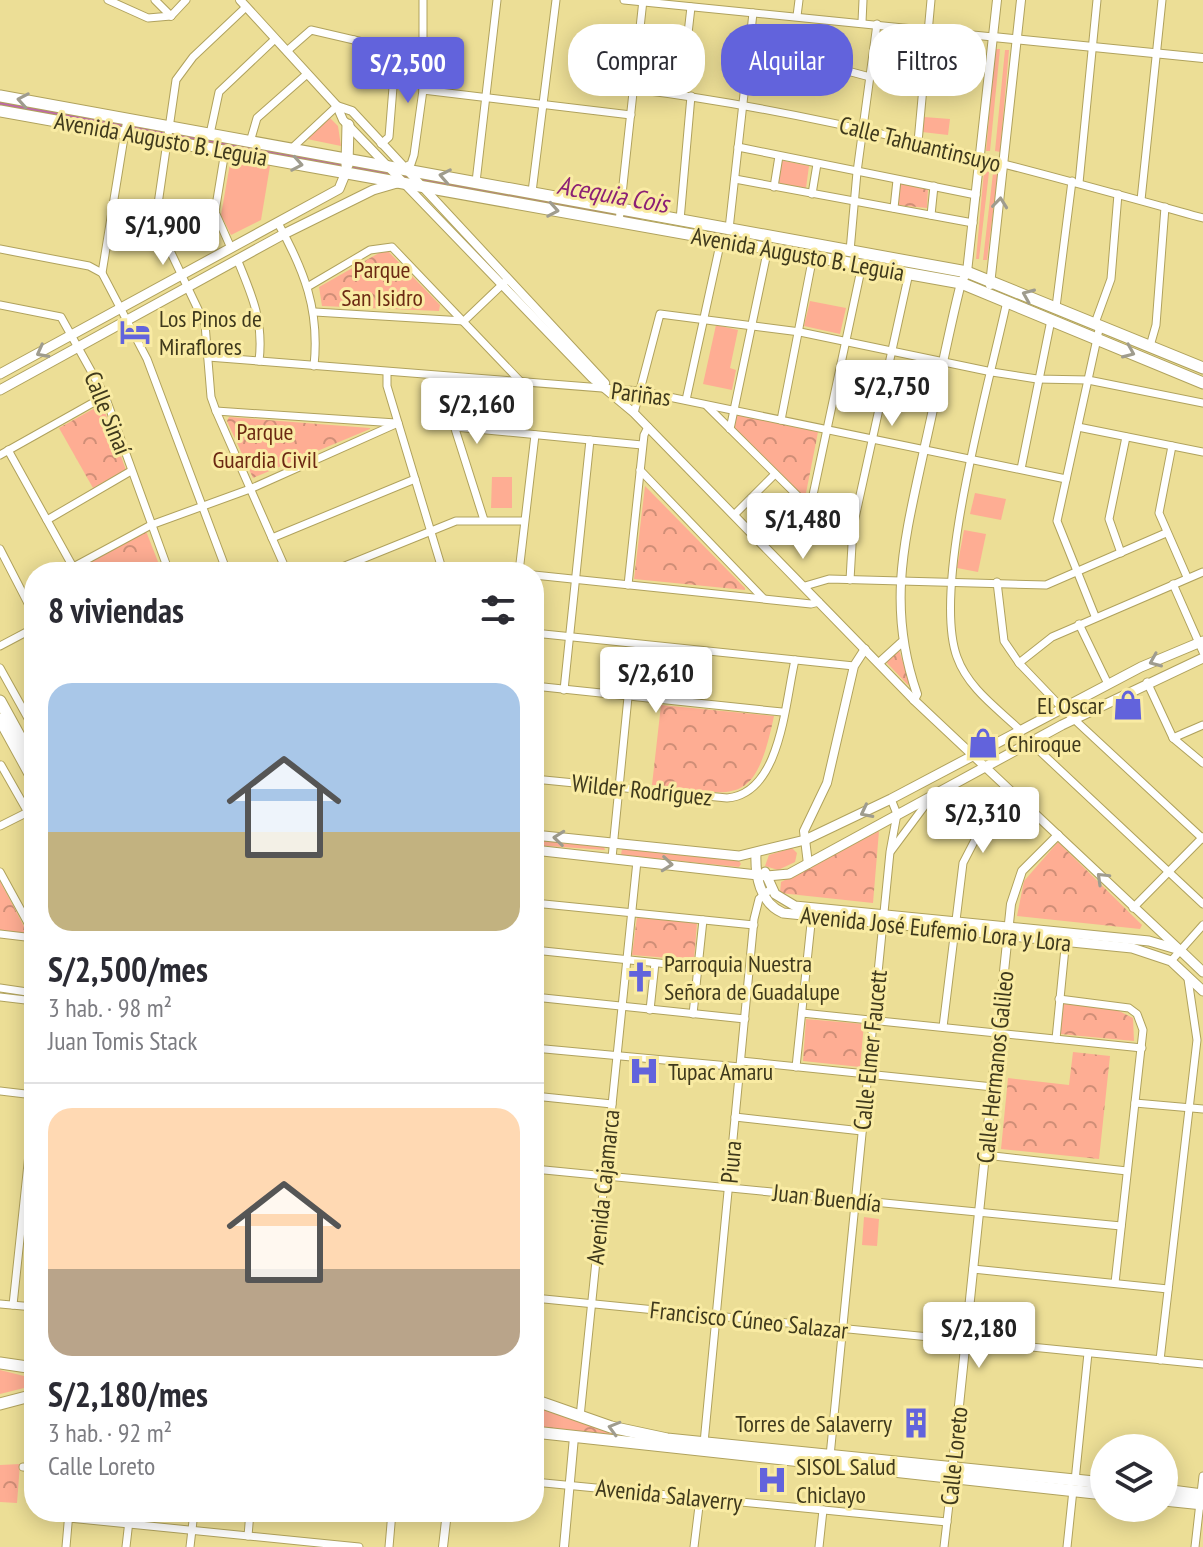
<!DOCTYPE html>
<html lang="es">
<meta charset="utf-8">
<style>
:root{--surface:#fff;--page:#f2f2f3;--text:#2b2b33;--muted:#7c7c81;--line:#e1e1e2;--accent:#6263dc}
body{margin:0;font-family:"PT Sans Narrow",sans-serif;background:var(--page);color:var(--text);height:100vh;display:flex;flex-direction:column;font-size:30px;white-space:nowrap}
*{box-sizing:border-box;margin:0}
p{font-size:26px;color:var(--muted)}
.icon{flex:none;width:44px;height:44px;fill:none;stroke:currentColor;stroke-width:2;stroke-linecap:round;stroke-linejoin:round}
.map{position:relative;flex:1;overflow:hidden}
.details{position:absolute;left:24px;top:562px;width:520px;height:960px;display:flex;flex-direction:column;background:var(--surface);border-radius:32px;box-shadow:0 4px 20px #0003}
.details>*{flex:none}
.top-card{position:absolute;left:568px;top:24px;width:514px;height:72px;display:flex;gap:16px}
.tools{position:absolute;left:1090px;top:1434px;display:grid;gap:16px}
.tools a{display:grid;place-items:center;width:88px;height:88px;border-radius:50%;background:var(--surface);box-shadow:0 4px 20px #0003;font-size:40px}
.price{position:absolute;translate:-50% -68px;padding:0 18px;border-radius:8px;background:#fff;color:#222;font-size:26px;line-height:52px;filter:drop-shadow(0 2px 4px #0008)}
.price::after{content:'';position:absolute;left:50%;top:48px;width:24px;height:18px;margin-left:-12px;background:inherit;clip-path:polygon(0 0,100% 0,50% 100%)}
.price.on{background:var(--accent);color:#fff}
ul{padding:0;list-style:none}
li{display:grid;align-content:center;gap:16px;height:424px;padding:0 24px}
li+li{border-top:2px solid var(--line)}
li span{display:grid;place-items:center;height:248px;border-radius:24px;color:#555}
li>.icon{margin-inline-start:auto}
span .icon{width:144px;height:144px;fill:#fffc;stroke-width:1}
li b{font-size:34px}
h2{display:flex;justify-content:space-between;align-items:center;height:96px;padding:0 24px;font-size:34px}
.pill{padding:0 28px;border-radius:32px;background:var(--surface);box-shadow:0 4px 20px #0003;font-size:28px;line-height:72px}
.pill.on{background:var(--accent);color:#fff}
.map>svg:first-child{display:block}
</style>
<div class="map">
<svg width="1203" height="1547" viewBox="0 0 1203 1547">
<defs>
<pattern id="park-crowns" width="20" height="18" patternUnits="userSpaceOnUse" patternTransform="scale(2)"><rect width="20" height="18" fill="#fead93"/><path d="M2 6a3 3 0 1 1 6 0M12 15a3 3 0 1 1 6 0" fill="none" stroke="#cf8e77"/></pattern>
</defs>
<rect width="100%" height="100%" fill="#ecde96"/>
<g fill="#fead93">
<path d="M995 49H1000L990 151H986Z"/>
<path d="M1005 50H1009L1000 152 995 151Z"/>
<path d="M924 117 950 119 948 135 922 132Z"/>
<path d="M330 118 338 126 341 146 307 139Z"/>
<path d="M231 158 270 166 261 220 231 235 221 215Z"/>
<path d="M780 160 809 166 806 188 776 183Z"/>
<path d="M984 171 989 172 979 259H976Z"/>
<path d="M993 173H998L987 260H983Z"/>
<path d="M810 301 846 308 840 334 804 326Z"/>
<path d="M716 325 738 330 730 368 736 370 732 390 703 384Z"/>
<path d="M492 477H512V508H491Z"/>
<path d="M975 493 1006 499 1001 520 970 514Z"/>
<path d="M964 530 986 534 978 572 957 568Z"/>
<path d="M534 840 604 847 605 850 534 845Z"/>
<path d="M792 848 797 853 795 862 778 870 765 866 769 855Z"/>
<path d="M622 849 739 861 741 864 739 867 621 855Z"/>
<path d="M864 1217 879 1219 877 1246 862 1245Z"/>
<path d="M0 1370 28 1377V1387L0 1394Z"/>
</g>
<g fill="url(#park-crowns)">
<path d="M899 183 928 189 927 208 897 205Z"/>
<path d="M386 249 440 305 439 311 322 306 319 287Z"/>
<path d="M102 404 126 470 93 488 59 428Z"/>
<path d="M735 414 818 432 806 493 801 496 732 426Z"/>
<path d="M229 417 370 428V429L253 478 227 421Z"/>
<path d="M645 486 745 588V590L634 579Z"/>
<path d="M146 531 162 572H70Z"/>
<path d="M899 650 910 684 908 685 886 662Z"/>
<path d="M661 705 774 716C754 811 736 794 652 785Z"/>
<path d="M879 831 873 903 780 893 781 882Z"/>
<path d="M1058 842 1142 925 1140 929 1017 916 1024 881Z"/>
<path d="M0 881 26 930 25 934 0 931Z"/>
<path d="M637 917 697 923 694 960 632 955Z"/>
<path d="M1062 1003 1115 1009 1133 1018 1134 1041 1060 1034Z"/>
<path d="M806 1019 864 1024 860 1067 803 1061Z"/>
<path d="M1073 1052 1110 1056 1099 1159 1001 1149 1008 1078 1069 1085Z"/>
<path d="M534 1404 636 1441 534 1429Z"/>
<path d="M20 1464 17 1503 0 1502V1465Z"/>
</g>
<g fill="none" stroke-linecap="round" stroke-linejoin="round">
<g stroke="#bf66a7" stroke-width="7">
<path d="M0 104 638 220"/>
<path d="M713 233 956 278"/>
</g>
<g stroke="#b0a25d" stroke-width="9">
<g id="minor">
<path d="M108 0 148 18 171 16"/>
<path d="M155 0 171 16"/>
<path d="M624 0 993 37"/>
<path d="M246 7 193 57 176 80 157 211 163 236 205 324 211 397 216 411 287 572"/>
<path d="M171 16 186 0"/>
<path d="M797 16 799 0"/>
<path d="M862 22 863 0"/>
<path d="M354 40 395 74"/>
<path d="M750 45 870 77"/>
<path d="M287 51 311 30 423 56"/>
<path d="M634 89C828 113 1015 166 1203 218"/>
<path d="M423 90 631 115"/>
<path d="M681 95 691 7"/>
<path d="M210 134 219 92 275 39"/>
<path d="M250 142 257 118 307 74"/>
<path d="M918 142 931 0"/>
<path d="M381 144 389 137 396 50"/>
<path d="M738 147 976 195"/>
<path d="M291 149 337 106"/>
<path d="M225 151 215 212 231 248"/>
<path d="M403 168 411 164 414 155 423 90V0"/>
<path d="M735 179 973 223"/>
<path d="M476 182 497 0"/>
<path d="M1079 183 1097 0"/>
<path d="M774 187 779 156"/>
<path d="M532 192 556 0"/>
<path d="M812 194 817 164"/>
<path d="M1141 200 1162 0"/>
<path d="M894 208 897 180"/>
<path d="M931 215 934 186"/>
<path d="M680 220 691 96"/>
<path d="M619 222 643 0"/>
<path d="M278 223C304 270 320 310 314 366"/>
<path d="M729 229 753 13"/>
<path d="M0 249 89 266 102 273 147 359 227 572"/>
<path d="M850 251 857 172 877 24"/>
<path d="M237 259C252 295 264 322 259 361"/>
<path d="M102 273 127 119"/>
<path d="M309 286 370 250 392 247 520 381"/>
<path d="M1007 301C990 381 931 586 957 657 968 688 997 708 1020 730"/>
<path d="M0 305 61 317 105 396 169 572"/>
<path d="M1056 307 1072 181"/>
<path d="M315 312 464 321 508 279"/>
<path d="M1095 323 1111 279 1118 194"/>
<path d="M1150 346 1156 325 1165 207"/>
<path d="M208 357 640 391 1066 479"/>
<path d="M387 372V386L443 572"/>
<path d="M443 376V391L484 520"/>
<path d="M686 400 721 240"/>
<path d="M707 406 825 523 853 527"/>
<path d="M216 411 396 423"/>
<path d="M634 413 660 314 800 332 992 372 1037 379 1088 380 1203 403"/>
<path d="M781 420 813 256"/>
<path d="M455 427 642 445"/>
<path d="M1078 427 1203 452"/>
<path d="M730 429 768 248"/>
<path d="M1172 446 1159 513 1187 577"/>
<path d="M8 450 73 567"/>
<path d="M0 455 105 396"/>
<path d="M1021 469 1051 320"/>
<path d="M640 470 763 598"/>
<path d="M810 509 862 265"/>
<path d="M735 514 775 474"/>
<path d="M47 520 131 471"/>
<path d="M272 538 415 479"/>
<path d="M0 549 34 615"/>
<path d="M1121 553 1109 519 1126 437"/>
<path d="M64 572 151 525 250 489 398 423"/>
<path d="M330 572 456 521H524"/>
<path d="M468 572H507"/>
<path d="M519 572 535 435"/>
<path d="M534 575 811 604 819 602"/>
<path d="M850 580 853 527 909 273"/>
<path d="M997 582 1004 641 1019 663 1062 708 1203 839"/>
<path d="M1173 584 1203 652"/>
<path d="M628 585 644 435 648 427"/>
<path d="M805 586 829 579 1046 585 1166 533"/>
<path d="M1095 616 1057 521 1100 325"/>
<path d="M1079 624 1108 684"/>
<path d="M534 633 854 666"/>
<path d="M0 646 34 628"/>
<path d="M1019 663 1052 637 1203 572"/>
<path d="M0 668 34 729"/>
<path d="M1147 682 1173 738 1203 763"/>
<path d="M534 686 782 712"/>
<path d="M564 690 590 440"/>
<path d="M1173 738 1203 725"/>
<path d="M1030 742 1203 904"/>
<path d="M1 765 34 823"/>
<path d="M534 779 727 798C781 794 785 702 795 660"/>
<path d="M0 826 34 809"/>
<path d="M891 851 929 800"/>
<path d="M612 858 628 697"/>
<path d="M0 872 34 934"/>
<path d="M534 903 754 925"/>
<path d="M1133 908 1203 837"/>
<path d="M0 934 34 938"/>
<path d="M534 950 697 967"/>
<path d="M1171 961 1203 925"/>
<path d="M0 988 34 993"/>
<path d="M0 997 34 1001"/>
<path d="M534 997 745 1019"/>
<path d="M1059 999 1129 1008 1137 1014 1143 1030 1115 1283"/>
<path d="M650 1010 655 963"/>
<path d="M802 1013 1142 1048"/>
<path d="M693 1014 703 920"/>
<path d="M943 1027 963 863 977 836 1016 795"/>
<path d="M1056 1039 1066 938"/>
<path d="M534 1048 740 1067"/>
<path d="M741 1061 993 1087"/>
<path d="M796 1067 812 914"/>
<path d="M0 1091 34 1095"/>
<path d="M534 1096 612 1104"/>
<path d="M1135 1103 1203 1109"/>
<path d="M735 1117 862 1131"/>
<path d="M985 1155 1127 1171"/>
<path d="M534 1169 1121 1226"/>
<path d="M973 1269 1168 1289"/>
<path d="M534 1298 1203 1364"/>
<path d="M0 1304 34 1307"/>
<path d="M13 1305 34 1107"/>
<path d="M1160 1360 1197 1040 1188 979"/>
<path d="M580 1417 637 861"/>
<path d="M704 1443 754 919 759 899 772 888"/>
<path d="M830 1456 890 852 897 814 891 799"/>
<path d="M23 1467 34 1468"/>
<path d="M1075 1481 1088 1353"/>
<path d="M534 1482 947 1522"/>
<path d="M69 1518 359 1547"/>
<path d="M248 1536 250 1512"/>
<path d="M66 1547 69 1512"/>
<path d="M126 1547 130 1512"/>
<path d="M190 1547 194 1512"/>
<path d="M389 1547 392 1512"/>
<path d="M694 1547 700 1498"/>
<path d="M819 1547 823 1510"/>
<path d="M944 1547 952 1478"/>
<path d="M1067 1547 1073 1490"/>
<path d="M1195 1547 1203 1476"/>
</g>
</g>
<g stroke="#b0a25d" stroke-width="10">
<g id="tertiary">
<path d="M240 0 337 106 343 120 592 378 634 413 914 700 1180 950"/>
<path d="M993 37 1203 58"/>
<path d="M337 106 352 111 605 383"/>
<path d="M990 285 1021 0"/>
<path d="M879 663 901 643"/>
<path d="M914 700 917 694C886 605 905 538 924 450 937 394 947 338 961 283L967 272 997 0"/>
<path d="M808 864 804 831 827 783 854 666 865 649"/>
<path d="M952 1473 1011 904 1022 871 1058 835"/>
<path d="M443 1547 447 1512"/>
<path d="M564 1547 574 1437"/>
</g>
</g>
<g stroke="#b0a25d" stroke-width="11">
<g id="secondary">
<path d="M0 374 339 189 346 172"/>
<path d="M0 390 284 234 373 190 397 183"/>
<path d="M534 835 739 856 805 840 891 799 1141 667 1203 641"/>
<path d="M534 850 767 876 789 874 1062 725 1203 658"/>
<path d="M756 853C755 876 760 903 783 913L1132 948 1171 961 1203 991"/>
<path d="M765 872 775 894 795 906 1149 941 1180 950 1203 972"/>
</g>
</g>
<g stroke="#b0a25d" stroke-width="13">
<g id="primary">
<path d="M0 96 967 272 1203 368"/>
<path d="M0 111 961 283 1203 383"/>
<path d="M347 165 348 125"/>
<path d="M0 701 34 763"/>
<path d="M0 719 34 781"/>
<path d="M0 1363 34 1368"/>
<path d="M534 1400 611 1427 667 1439 1104 1483"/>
<path d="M0 1404 34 1395"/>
<path d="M534 1432 1104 1494"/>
<path d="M1164 1490 1203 1495"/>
<path d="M1164 1500 1203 1504"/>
</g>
</g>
<use href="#minor" stroke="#fff" stroke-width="7"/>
<use href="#tertiary" stroke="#fff" stroke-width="8"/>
<use href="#secondary" stroke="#fff" stroke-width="9"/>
<use href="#primary" stroke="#fff" stroke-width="11"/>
</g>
<defs><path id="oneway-chevron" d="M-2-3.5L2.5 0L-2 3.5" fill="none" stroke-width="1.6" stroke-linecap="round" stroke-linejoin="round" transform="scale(2)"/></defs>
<g stroke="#9f9c8e">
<use href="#oneway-chevron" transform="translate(23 100) rotate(-170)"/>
<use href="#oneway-chevron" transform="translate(297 164) rotate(10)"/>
<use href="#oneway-chevron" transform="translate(445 176) rotate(-169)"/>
<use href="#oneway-chevron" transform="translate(1000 203) rotate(-84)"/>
<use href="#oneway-chevron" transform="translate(553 210) rotate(10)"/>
<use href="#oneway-chevron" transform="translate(1028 295) rotate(-157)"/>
<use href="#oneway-chevron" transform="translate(42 352) rotate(152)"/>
<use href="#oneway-chevron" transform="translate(1129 352) rotate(23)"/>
<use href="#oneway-chevron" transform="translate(1155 661) rotate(157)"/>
<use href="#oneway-chevron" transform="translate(866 812) rotate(153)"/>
<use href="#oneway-chevron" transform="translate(559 838) rotate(-174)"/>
<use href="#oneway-chevron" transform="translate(667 864) rotate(6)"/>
<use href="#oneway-chevron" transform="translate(1102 878) rotate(-136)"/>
<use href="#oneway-chevron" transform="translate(614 1428) rotate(-164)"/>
</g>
<defs>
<g id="hotel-bare" transform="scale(2.4)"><path d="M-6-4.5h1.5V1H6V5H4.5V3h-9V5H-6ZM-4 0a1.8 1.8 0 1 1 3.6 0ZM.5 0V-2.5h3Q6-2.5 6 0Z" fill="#6263dc" stroke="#f9eba3" stroke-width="2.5" paint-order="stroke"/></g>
<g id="shop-bare" transform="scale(2.4)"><path d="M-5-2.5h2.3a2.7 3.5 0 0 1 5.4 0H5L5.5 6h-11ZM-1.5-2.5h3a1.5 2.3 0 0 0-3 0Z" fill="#6263dc" stroke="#f9eba3" stroke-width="2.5" paint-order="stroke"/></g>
<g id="church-bare" transform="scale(2.4)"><path d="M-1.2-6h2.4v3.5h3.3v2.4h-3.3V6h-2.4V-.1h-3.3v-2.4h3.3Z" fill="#6263dc" stroke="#f9eba3" stroke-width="2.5" paint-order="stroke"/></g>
<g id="hospital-bare" transform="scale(2.4)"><path d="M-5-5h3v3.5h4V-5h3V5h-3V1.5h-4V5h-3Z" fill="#6263dc" stroke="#f9eba3" stroke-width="2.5" paint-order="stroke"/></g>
<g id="building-bare" transform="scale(2.4)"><path d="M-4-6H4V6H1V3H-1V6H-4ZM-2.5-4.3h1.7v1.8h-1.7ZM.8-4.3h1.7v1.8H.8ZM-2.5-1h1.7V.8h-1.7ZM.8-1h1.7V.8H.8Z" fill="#6263dc" stroke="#f9eba3" stroke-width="2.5" paint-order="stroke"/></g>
</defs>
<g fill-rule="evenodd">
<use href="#hotel-bare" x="135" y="332"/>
<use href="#shop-bare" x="1128" y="705"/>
<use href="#shop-bare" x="983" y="743"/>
<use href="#church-bare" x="640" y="977"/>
<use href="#hospital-bare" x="644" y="1071"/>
<use href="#building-bare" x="916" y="1423"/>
<use href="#hospital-bare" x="772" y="1480"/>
</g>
<g text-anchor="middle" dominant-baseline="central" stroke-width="6" stroke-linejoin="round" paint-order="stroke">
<g font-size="24" fill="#3f391c" stroke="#f9eba3">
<text transform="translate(161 139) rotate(10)">Avenida Augusto B. Leguia</text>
<text transform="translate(920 144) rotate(14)">Calle Tahuantinsuyo</text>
<text transform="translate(798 254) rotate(10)">Avenida Augusto B. Leguia</text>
<text transform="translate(641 394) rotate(7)">Pariñas</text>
<text transform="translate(108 413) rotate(68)">Calle Sinaí</text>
<text transform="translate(642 790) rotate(6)">Wilder Rodríguez</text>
<text transform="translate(936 929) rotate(6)">Avenida José Eufemio Lora y Lora</text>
<text transform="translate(870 1050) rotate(-84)">Calle Elmer Faucett</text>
<text transform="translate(995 1067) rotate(-84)">Calle Hermanos Galileo</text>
<text transform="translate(731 1162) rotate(-85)">Piura</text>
<text transform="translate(603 1187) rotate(-84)">Avenida Cajamarca</text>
<text transform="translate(827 1198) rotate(6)">Juan Buendía</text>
<text transform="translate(749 1320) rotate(6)">Francisco Cúneo Salazar</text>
<text transform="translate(954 1456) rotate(-84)">Calle Loreto</text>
<text transform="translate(669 1495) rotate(6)">Avenida Salaverry</text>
</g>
<g font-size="24" fill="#6c2913" stroke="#f9eba3">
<text x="382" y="269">Parque<tspan x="382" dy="28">San Isidro</tspan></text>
<text x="265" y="431">Parque<tspan x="265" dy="28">Guardia Civil</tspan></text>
</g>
<g font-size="24" fill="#3f391c" stroke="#f9eba3" text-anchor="start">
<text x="159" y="318">Los Pinos de<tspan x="159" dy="28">Miraflores</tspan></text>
<text x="1104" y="705" text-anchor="end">El Oscar</text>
<text x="1007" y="743">Chiroque</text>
<text x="664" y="963">Parroquia Nuestra<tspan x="664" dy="28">Señora de Guadalupe</tspan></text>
<text x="668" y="1071">Tupac Amaru</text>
<text x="892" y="1423" text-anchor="end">Torres de Salaverry</text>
<text x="796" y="1466">SISOL Salud<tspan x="796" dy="28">Chiclayo</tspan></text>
</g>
<g font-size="26" font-style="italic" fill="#8c2075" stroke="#f9eba3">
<text transform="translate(613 194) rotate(10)">Acequia Cois</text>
</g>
</g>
</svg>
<div class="tools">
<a><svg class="icon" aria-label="layers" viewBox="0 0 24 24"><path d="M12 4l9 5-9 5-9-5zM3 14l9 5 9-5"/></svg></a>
</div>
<b class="price on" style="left:408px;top:105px">S/2,500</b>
<b class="price" style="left:163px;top:267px">S/1,900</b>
<b class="price" style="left:892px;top:428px">S/2,750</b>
<b class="price" style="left:477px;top:446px">S/2,160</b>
<b class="price" style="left:803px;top:561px">S/1,480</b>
<b class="price" style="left:656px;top:715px">S/2,610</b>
<b class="price" style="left:983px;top:855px">S/2,310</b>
<b class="price" style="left:979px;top:1370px">S/2,180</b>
<div class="top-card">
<a class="pill">Comprar</a>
<a class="pill on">Alquilar</a>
<a class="pill">Filtros</a>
</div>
<section class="details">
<h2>8 viviendas<svg class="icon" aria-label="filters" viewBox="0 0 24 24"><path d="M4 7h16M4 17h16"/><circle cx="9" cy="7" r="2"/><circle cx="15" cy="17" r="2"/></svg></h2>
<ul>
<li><span style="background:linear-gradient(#a9c7e8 60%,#c2b280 0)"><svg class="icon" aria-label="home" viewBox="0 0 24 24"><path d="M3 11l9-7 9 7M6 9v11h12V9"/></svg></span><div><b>S/2,500/mes</b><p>3 hab. · 98 m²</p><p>Juan Tomis Stack</p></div></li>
<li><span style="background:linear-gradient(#ffd9b3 65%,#b9a48a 0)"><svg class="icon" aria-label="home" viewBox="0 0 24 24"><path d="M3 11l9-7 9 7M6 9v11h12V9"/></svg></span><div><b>S/2,180/mes</b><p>3 hab. · 92 m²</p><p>Calle Loreto</p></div></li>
</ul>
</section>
</div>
